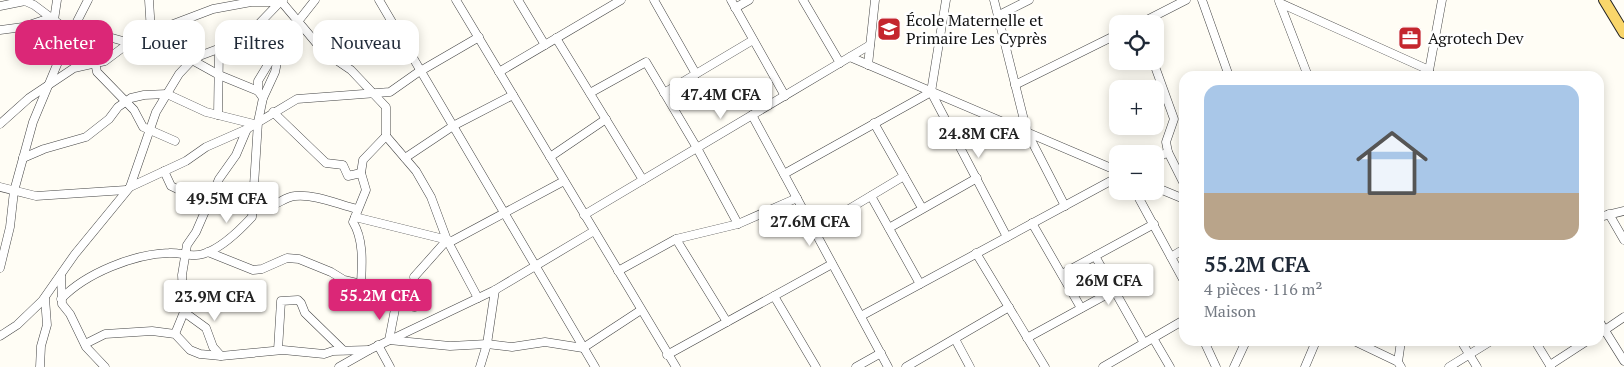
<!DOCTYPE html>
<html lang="fr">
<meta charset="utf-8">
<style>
:root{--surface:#fff;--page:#f6f6f7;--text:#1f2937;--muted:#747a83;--accent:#db2777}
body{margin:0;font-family:"PT Serif",serif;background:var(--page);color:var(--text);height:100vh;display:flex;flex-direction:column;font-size:19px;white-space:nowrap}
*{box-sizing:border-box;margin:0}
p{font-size:16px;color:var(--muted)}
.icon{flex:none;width:28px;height:28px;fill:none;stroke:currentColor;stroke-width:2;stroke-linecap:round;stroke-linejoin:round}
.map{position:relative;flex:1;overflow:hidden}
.side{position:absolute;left:1179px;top:71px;width:425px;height:275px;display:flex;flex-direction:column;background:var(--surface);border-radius:15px;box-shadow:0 2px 12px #0003}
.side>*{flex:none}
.guide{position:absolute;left:15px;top:20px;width:475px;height:45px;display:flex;gap:10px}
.buttons{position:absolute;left:1109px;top:15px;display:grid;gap:10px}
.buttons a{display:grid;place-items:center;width:55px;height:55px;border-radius:10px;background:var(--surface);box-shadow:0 2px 12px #0003;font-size:25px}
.price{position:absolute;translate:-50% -42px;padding:0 11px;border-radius:5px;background:#fff;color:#222;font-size:16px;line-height:32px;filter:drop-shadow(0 1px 2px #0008)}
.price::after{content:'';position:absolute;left:50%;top:30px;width:15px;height:11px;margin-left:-8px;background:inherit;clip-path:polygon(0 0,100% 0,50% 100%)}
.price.active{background:var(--accent);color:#fff}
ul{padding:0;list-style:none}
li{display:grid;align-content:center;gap:10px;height:265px;padding:0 25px}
li span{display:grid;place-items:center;height:155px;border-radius:15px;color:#555}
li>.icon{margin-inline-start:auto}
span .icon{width:90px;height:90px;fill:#fffc;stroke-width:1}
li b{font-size:21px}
.chip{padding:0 18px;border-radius:15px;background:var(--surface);box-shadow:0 2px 12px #0003;font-size:18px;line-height:45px}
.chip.active{background:var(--accent);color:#fff}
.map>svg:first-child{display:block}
</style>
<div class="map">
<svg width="1624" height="367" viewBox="0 0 1624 367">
<rect width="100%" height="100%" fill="#fffdf5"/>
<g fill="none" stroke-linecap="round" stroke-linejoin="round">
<g stroke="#444" stroke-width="9">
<g id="minor">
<path d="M149 0 151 32"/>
<path d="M280 0 323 51 351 70 386 107V136L416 171 431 197 447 240 478 298"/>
<path d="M379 0 595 367"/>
<path d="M456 0 676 367"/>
<path d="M518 0 545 45"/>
<path d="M654 0 696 74"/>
<path d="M731 0 785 96"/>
<path d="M803 0 840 63"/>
<path d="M946 0 931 92 1007 237"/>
<path d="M994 0 1027 132 1065 206"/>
<path d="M1202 0 1229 76"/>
<path d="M1279 1 1308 76"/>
<path d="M1280 3 1429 70"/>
<path d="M0 6 25 1 34 5 66 29 72 30 93 52 97 72 134 110 143 127 175 141"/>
<path d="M735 8 749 0"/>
<path d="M999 15 1029 0"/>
<path d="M54 20 57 0"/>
<path d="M1139 24 1186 0"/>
<path d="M73 27 130 43"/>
<path d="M0 30 23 27 50 18"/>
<path d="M556 38 643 180"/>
<path d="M850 57 1118 171"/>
<path d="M192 60 219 75 258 91"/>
<path d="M1153 61 1174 119 1166 142 1168 152 1184 184"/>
<path d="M868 65 875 0"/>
<path d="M499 72 621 0"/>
<path d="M1428 76 1442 0"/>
<path d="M1015 85 1118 34"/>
<path d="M590 93 646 62 697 148 738 224"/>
<path d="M664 93 753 40"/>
<path d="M263 98 258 91V81L281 43 315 0"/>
<path d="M273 112 326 163 343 165 348 176 361 173"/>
<path d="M218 115 219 49"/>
<path d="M752 115 888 367"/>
<path d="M874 123 922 208"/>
<path d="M0 124 29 98 74 68 105 61 125 46 147 34 213 9 251 2H280L283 0"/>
<path d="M550 157 606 119"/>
<path d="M23 158 44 149 86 137 109 119 118 107 131 98 144 95 167 94 206 112 254 124"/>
<path d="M405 158 453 126 513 95"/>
<path d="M1155 159 1168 152"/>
<path d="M164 171 171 186 208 204"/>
<path d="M784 174 931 92"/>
<path d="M0 187 36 196 126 190"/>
<path d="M130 187 156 112 179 74 194 58 234 43 256 27 280 2"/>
<path d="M1155 187 1184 199"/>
<path d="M1135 191 1184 281"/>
<path d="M871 196 920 284"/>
<path d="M211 198 223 202 269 206C278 205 284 197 295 196 315 194 337 204 357 209"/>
<path d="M1609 214 1624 240"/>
<path d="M584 215 870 45"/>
<path d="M355 217 452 241 564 181"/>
<path d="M1599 217 1624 211"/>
<path d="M1032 223 1081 308"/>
<path d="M889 228 977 178"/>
<path d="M814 230 904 176"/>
<path d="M676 239 727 322"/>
<path d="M208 252 253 270 262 269 287 258 299 259 331 272 344 280 361 284 387 302 415 307"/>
<path d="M976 253 1045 367"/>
<path d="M1095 256 1144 343"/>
<path d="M1171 257 1184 249"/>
<path d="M0 268 10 227 14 191 33 122 66 43 88 0"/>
<path d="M618 271 676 239 738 224 797 198"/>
<path d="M1062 274 1154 224"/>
<path d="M61 275 62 304 70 314 86 347 105 367"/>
<path d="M414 277 447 240"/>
<path d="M361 284C362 264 364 240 353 222L366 190 361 173 363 160 386 136"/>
<path d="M774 296 816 367"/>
<path d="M61 299C86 273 134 254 169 253 181 252 190 258 203 254 220 249 240 230 252 217L258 122 263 98 275 72 281 43"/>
<path d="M396 304 389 340 450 346 487 344 512 347 545 342 583 348 641 310"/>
<path d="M184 312 206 328 213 347 221 356"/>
<path d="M861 316 1118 177"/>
<path d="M1599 321 1624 361"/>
<path d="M175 334 184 312 182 275 187 245 196 232 219 179 236 155 247 129"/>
<path d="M1599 334 1624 317"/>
<path d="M0 336 17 325 42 301 75 254 130 187 186 161 206 147 247 129 297 99 390 92 417 73 479 37"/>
<path d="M1027 338 1113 291"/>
<path d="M1153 338 1170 367"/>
<path d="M955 339 970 367"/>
<path d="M1204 341 1216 367"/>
<path d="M1354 341 1398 362 1401 367"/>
<path d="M1461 341 1477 367"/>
<path d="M1535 341 1551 367"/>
<path d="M85 344 105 334 152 331 175 334 190 350 200 354 221 356 283 350 324 354 333 351 369 350"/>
<path d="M378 345 390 367"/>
<path d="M278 350 281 301 298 300 301 303 305 313 343 350"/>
<path d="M667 355 832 264"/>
<path d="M1398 362 1401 341"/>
<path d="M1550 365 1587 341"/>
<path d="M40 367 41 346 47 325 45 298"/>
<path d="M339 367 369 350 495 290 594 231"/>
<path d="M480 367 487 344 495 290"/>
<path d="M856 367 881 353"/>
<path d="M906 367 1009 307"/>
<path d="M1103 367 1184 320"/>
<path d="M1234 367 1246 341"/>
<path d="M1305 367 1316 341"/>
<path d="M1449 367 1491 341"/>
</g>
</g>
<g stroke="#222" stroke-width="12">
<path id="major" d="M1604 0 1624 33"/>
</g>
<use href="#minor" stroke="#fff" stroke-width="8"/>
<use href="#major" stroke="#f9d66b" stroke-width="10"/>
</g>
<defs>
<g id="school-square" transform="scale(1.25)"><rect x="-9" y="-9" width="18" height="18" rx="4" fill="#c4262e" stroke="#fff"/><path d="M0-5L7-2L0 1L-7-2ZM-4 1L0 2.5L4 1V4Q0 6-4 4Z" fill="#fff"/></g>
<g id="office-square" transform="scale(1.25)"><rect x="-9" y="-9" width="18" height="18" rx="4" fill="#c4262e" stroke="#fff"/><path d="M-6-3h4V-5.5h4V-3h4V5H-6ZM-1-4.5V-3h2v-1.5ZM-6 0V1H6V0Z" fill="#fff"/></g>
</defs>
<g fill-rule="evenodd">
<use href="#school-square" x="889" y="29"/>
<use href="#office-square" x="1410" y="38"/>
</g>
<g text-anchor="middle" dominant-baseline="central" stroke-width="5" stroke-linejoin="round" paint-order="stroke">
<g font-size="16" fill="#111" stroke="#fff" text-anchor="start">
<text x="906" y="20">École Maternelle et<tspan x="906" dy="18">Primaire Les Cyprès</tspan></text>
<text x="1428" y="38">Agrotech Dev</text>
</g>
</g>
</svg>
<div class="buttons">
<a><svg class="icon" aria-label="locate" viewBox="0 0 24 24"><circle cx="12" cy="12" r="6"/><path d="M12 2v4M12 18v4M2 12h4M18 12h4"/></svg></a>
<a>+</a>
<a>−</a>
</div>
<b class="price" style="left:721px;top:120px">47.4M CFA</b>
<b class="price" style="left:979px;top:159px">24.8M CFA</b>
<b class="price" style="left:227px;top:224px">49.5M CFA</b>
<b class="price" style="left:810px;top:247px">27.6M CFA</b>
<b class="price" style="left:1109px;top:306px">26M CFA</b>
<b class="price active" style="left:380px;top:321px">55.2M CFA</b>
<b class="price" style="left:215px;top:322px">23.9M CFA</b>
<div class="guide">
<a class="chip active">Acheter</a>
<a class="chip">Louer</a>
<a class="chip">Filtres</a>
<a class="chip">Nouveau</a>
</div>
<section class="side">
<ul>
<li><span style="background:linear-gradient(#a9c7e8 70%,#b9a48a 0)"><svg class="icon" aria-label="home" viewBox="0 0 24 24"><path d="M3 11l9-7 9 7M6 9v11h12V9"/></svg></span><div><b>55.2M CFA</b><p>4 pièces · 116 m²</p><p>Maison</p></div></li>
</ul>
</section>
</div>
